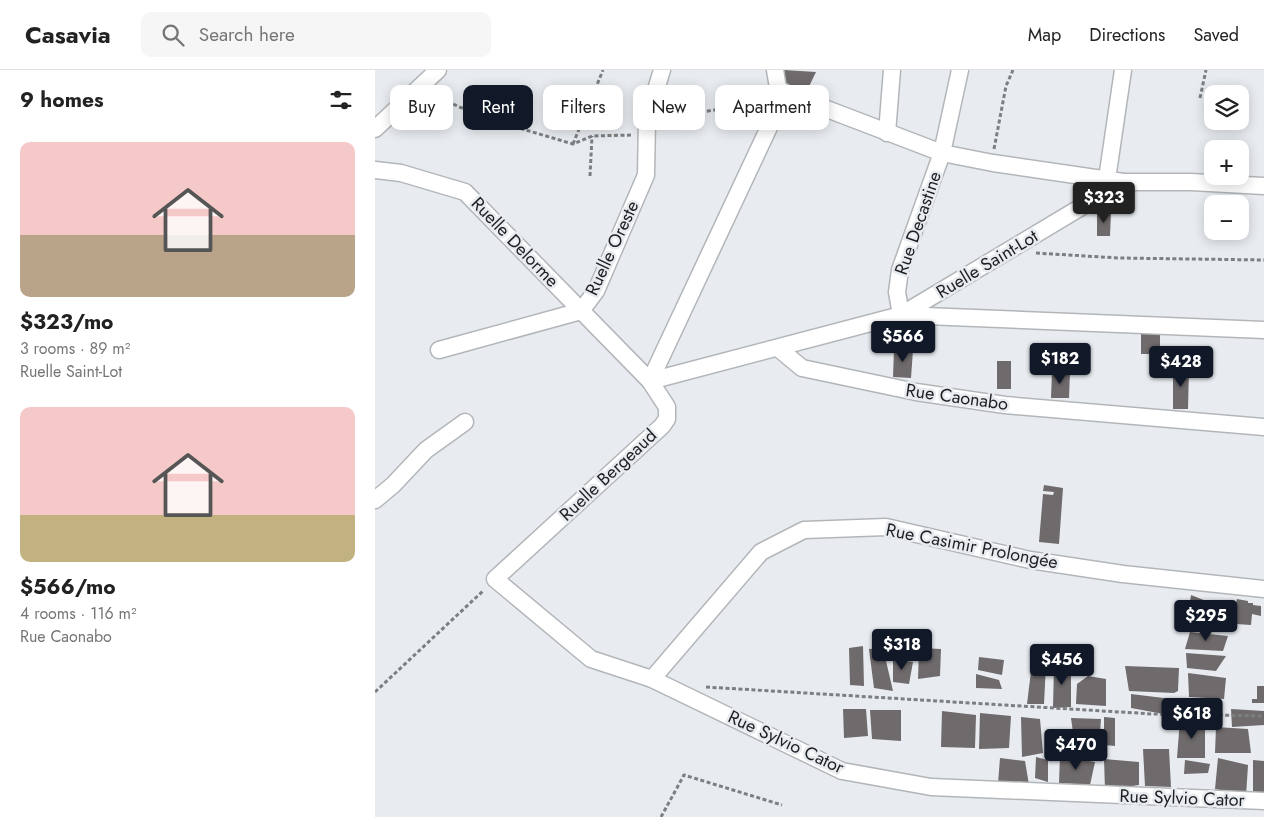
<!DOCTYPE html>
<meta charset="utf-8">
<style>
:root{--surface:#fff;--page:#f6f6f6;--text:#222;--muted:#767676;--line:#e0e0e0;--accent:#111827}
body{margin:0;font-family:Jost,sans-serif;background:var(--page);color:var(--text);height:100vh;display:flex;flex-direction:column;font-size:19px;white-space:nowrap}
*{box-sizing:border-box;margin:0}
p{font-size:16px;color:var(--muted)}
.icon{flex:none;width:28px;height:28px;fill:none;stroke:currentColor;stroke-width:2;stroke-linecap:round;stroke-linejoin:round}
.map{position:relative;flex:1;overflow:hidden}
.sheet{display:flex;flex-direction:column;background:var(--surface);width:375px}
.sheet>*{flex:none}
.hud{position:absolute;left:15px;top:15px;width:475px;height:45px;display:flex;gap:10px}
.fabs{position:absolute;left:829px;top:15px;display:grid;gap:10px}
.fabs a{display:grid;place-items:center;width:45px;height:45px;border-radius:10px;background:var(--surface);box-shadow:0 2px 12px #0003;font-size:25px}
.price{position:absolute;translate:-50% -42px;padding:0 11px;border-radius:5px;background:var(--accent);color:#fff;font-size:16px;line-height:32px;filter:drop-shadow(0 1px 2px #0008)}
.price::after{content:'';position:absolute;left:50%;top:30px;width:15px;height:11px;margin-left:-8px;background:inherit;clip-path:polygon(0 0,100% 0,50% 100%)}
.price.active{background:#222;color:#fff}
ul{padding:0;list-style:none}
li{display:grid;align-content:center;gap:10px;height:265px;padding:0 20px}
li span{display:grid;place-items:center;height:155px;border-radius:10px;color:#555}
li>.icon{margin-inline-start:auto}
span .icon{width:90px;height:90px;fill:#fffc;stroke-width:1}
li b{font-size:21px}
h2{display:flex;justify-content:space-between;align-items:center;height:60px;padding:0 20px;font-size:21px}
.tag{padding:0 18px;border-radius:10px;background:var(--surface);box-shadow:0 2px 12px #0003;font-size:18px;line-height:45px}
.tag.active{background:var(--accent);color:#fff}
header{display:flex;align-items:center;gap:30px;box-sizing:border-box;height:70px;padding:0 25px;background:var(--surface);border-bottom:1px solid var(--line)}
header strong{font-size:24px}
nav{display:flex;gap:28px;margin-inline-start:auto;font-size:18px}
.search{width:350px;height:45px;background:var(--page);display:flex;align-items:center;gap:12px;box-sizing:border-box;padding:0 18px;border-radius:10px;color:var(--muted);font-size:19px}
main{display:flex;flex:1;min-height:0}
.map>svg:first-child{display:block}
</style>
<header>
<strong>Casavia</strong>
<div class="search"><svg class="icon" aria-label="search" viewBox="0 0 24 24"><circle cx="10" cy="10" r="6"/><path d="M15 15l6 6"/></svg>Search here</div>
<nav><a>Map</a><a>Directions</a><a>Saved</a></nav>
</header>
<main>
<section class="sheet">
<h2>9 homes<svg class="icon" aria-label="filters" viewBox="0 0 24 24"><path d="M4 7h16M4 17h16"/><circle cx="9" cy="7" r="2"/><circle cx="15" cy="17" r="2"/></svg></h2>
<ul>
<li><span style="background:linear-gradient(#f6c9c9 60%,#b9a48a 0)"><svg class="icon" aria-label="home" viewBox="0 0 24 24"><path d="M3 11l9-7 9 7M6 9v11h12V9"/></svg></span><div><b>$323/mo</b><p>3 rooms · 89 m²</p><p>Ruelle Saint-Lot</p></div></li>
<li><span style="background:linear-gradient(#f6c9c9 70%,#c2b280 0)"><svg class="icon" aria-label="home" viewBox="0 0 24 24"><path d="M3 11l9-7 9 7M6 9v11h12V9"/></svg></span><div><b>$566/mo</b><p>4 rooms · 116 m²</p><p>Rue Caonabo</p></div></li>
</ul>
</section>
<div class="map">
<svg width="889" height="747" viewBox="0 0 889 747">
<rect width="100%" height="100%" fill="#e8ecf0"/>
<g fill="#6f6a6c">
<path d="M409 0 441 2 430 25 410 16Z"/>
<path d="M722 142H736L735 166H722Z"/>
<path d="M766 263 785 264V284H766Z"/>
<path d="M519 279 538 280 536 308 518 307Z"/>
<rect x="622" y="291" width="14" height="28"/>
<path d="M798 298H814L813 339H798Z"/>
<path d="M677 301 695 302 694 328H676Z"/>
<path d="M669 415 688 418 684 474 664 472 668 424 678 425 679 422 668 421Z"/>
<path d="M816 525 849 538 833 553 812 551Z"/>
<path d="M862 529 873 531V533H878V535L886 536V546L877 544 876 555 861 554V550L857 549Z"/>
<path d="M518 560 538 562 540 585 518 580Z"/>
<path d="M815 562 853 566 848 581 810 579Z"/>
<path d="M488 576 489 616 475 615 474 578Z"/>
<path d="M508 578 518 621 499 618 494 579Z"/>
<path d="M544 578 566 579 565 606 543 609Z"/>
<path d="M811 583 851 586 841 601 812 598Z"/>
<path d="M604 587 629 590 627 605 603 600Z"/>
<path d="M518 589 538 592 534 614 518 612Z"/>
<path d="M657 593 671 594 669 634H652Z"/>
<path d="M679 594 696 596V637L678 638Z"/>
<path d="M750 596 804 598 803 621 799 623 754 621Z"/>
<path d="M813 603 851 608 849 629 814 627Z"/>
<path d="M601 604 624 610 627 619 601 618Z"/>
<path d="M713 606 731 609V636L701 634 702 614Z"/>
<path d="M882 616H889V633H877V629H882Z"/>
<path d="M756 624 797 629 794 645 756 638Z"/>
<path d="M468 639H491L493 666 469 668Z"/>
<path d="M856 639 889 641V655L857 657Z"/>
<path d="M495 640H526V671L497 669Z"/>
<path d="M567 641 601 645 600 678 566 677Z"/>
<path d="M605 643 636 646 634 678 604 679Z"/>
<path d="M646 647 665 649 668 683 647 687Z"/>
<path d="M729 647 740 648V676L729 675Z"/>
<path d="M696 648 726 649 724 678 700 677Z"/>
<path d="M805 649 830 652V688H802Z"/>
<path d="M841 657 873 659 876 683H840Z"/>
<path d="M768 679H794L796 717 770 716Z"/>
<path d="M685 686 720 692 715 715 684 713Z"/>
<path d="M661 687 673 690V712L660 708Z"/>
<path d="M625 688 650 691 654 715 623 714Z"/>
<path d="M843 688 873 695 871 726 840 719Z"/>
<path d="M729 689 764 692V715L730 720Z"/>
<path d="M810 690 835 694 833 703 809 704Z"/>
<path d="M878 690 889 691V729L878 730Z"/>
</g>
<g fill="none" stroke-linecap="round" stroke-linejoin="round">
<g stroke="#b3b6b9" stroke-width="19">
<g id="minor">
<path d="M585 0 567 83 525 200 522 222 526 245 889 260"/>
<path d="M410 23 567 83 618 93 748 112"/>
<path d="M0 59 63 0"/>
<path d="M512 63 517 0"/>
<path d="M0 100 26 103 90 122 275 311 292 337V349L287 356 120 509 216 589 277 609 467 701 556 717 889 731"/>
<path d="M732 109 748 0"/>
<path d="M403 278 427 298 541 322 630 335 889 357"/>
<path d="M64 280 206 241 221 221 271 105 272 49 287 0"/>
<path d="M275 311 526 245 748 112H816L889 116"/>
<path d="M275 311 410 23 403 18 400 0"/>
<path d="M0 430 18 415 51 380 90 352"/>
<path d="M277 609 386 482 429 460 511 457 655 490 748 504 889 519"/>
</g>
</g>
<g stroke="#7c7f81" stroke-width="3" stroke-dasharray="4 2.5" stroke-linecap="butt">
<path d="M66 19 78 34 107 47 198 74 217 66 257 65"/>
<path d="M825 28 831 0"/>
<path d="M287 49 345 39 387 37"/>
<path d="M198 74 228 0"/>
<path d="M619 79 631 16 638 0"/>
<path d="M215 106 217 66"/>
<path d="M661 183 743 188 889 190"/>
<path d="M331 617 778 644 889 646"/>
<path d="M0 622 109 520"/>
<path d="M286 747 309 705 407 735"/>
</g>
<use href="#minor" stroke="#fff" stroke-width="16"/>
</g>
<g text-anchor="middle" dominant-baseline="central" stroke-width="5" stroke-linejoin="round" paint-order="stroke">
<g font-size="18" fill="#1e1f20" stroke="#e8ecf0">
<text transform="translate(543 153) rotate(-71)">Rue Decastine</text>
<text transform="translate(140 172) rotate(46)">Ruelle Delorme</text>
<text transform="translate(237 178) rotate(-65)">Ruelle Oreste</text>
<text transform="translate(612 194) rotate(-31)">Ruelle Saint-Lot</text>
<text transform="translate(582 327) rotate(8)">Rue Caonabo</text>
<text transform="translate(233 405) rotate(-43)">Ruelle Bergeaud</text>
<text transform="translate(597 476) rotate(11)">Rue Casimir Prolongée</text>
<text transform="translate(411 672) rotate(25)">Rue Sylvio Cator</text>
<text transform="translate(807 728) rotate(2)">Rue Sylvio Cator</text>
</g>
</g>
</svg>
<div class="fabs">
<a><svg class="icon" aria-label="layers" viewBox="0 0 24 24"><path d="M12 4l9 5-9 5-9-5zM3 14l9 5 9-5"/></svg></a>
<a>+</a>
<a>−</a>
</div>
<b class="price active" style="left:729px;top:154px">$323</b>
<b class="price" style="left:528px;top:293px">$566</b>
<b class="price" style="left:685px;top:315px">$182</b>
<b class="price" style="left:806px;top:318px">$428</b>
<b class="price" style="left:831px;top:572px">$295</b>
<b class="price" style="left:527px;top:601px">$318</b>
<b class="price" style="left:687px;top:616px">$456</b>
<b class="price" style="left:817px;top:670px">$618</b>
<b class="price" style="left:701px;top:701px">$470</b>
<div class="hud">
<a class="tag">Buy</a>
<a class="tag active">Rent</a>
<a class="tag">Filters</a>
<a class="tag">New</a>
<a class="tag">Apartment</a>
</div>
</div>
</main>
